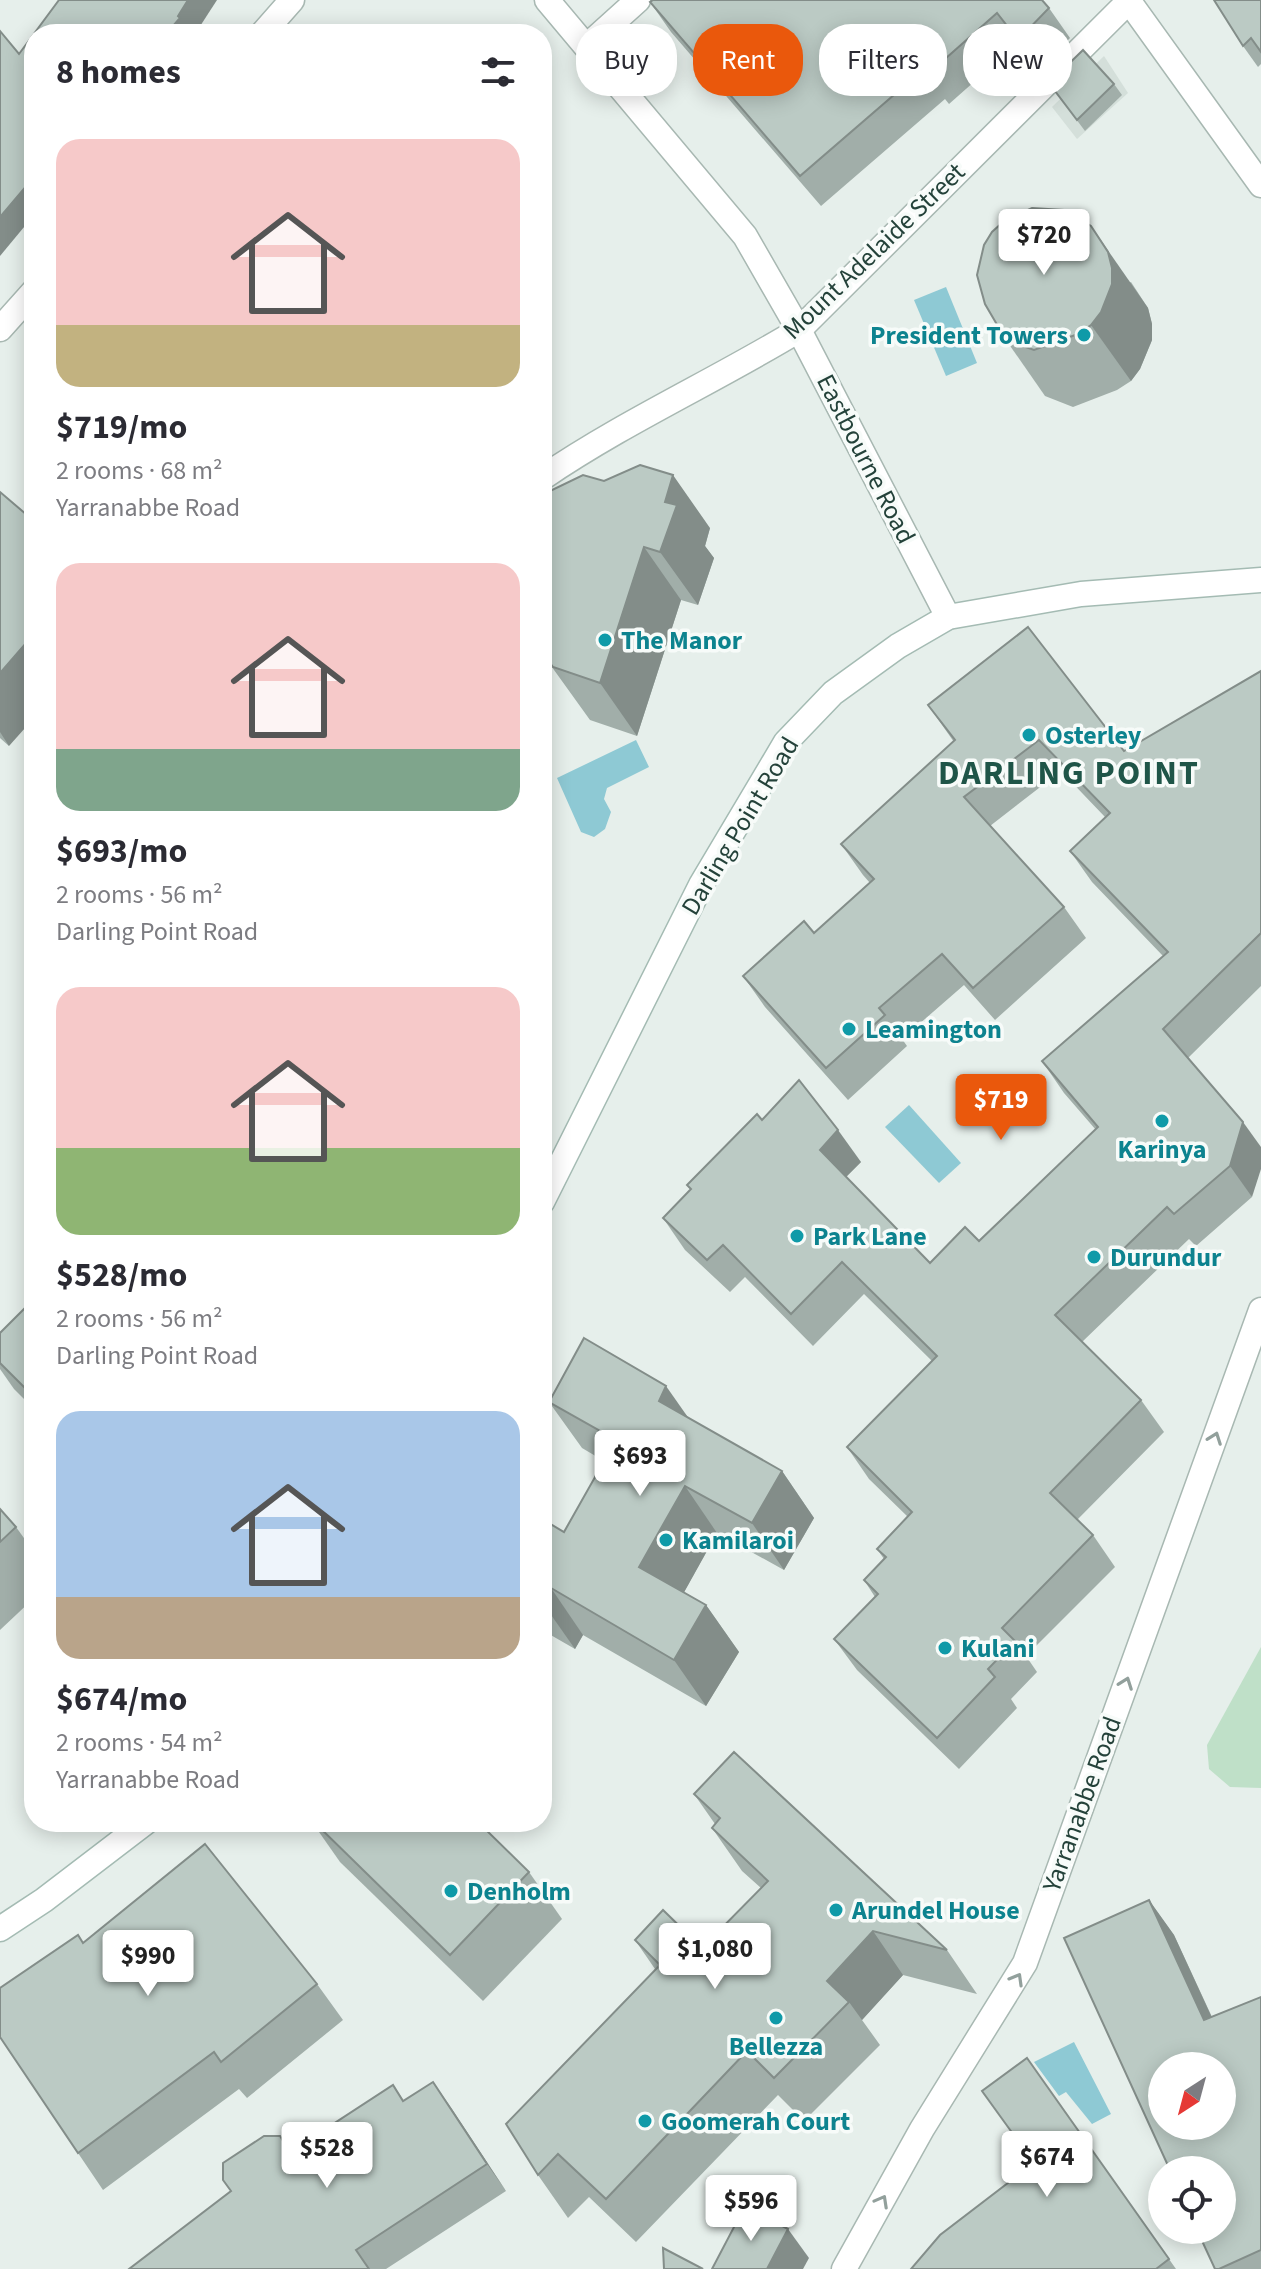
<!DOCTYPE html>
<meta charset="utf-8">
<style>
:root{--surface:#fff;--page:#f7f7f7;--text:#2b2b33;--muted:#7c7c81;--accent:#ea580c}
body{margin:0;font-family:"Source Sans 3",sans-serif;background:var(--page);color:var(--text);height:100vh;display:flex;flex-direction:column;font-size:30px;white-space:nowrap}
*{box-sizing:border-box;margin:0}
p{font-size:26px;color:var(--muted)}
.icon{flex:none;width:44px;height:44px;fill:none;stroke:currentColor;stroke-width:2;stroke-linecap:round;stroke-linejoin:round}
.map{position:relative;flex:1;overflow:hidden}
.side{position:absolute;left:24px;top:24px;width:528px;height:1808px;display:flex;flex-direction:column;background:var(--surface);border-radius:32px;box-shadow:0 4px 20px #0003}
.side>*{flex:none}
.top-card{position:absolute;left:576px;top:24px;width:564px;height:72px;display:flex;gap:16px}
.needle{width:52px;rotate:216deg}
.tools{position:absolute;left:1148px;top:2052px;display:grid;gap:16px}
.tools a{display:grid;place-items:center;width:88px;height:88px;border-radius:50%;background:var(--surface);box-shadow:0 4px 20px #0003;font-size:40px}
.price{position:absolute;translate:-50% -68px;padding:0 18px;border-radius:8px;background:#fff;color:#222;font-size:26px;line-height:52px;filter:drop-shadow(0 2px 4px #0008)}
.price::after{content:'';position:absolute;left:50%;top:48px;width:24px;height:18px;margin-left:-12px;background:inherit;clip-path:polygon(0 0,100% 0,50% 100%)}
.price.active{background:var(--accent);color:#fff}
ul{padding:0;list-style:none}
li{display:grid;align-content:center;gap:16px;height:424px;padding:0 32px}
li span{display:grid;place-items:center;height:248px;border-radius:24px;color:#555}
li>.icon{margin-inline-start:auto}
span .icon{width:144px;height:144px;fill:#fffc;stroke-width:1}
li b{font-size:34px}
h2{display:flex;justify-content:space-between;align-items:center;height:96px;padding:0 32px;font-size:34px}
.chip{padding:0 28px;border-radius:32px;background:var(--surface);box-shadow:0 4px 20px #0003;font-size:28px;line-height:72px}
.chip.active{background:var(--accent);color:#fff}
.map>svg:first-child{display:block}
</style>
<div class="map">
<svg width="1261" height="2269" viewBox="0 0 1261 2269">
<rect width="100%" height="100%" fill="#e6efeb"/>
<path fill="#d4dfda" d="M1104 56 1128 93 1077 139 1052 107Z"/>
<path fill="#bfe0c8" d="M1261 1647V1788L1230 1787 1209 1769 1207 1745Z"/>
<g fill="#8ec9d4">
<path d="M946 287 977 363 946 376 914 300Z"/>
<path d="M636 740 649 767 607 788 604 799 611 812 605 829 594 837 581 832 557 778Z"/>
<path d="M909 1105 961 1163 939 1183 885 1127Z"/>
<path d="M1074 2042 1111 2114 1092 2124 1066 2092 1059 2096 1034 2062Z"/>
</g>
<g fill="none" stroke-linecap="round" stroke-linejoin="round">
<g stroke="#a8b8b2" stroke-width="27">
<g id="street">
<path d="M547 0 745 236 799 330 948 617"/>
<path d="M1128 0 1261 185"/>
<path d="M262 34 292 0"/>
<path d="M587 46 638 0"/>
<path d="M0 329 34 291"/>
<path d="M542 478C624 422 715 381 799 330L1129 1"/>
<path d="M844 2269 922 2129 1025 1963 1261 1310"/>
</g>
</g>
<g stroke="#a4bbb3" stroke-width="27">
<g id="secondary">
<path d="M542 1202 701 885 786 742 833 693 898 646 948 617 1081 594 1261 580"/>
<path d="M0 1929 44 1900 146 1822"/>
</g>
</g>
<use href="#street" stroke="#fff" stroke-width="24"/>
<use href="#secondary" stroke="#fff" stroke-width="24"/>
</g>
<g fill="#a1aea9">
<path d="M1261 0V64L1258 67 1243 46Z"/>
<path d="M650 2 1049 8 1070 38 1039 70 1018 43 949 104 945 99 821 206 671 32Z"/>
<path d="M1049 83 1114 84 1122 95 1085 131Z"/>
<path d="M1131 282 1148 308 1152 324V340L1140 369 1131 381 1117 390 1073 407 1045 396 1006 340Z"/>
<path d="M0 492 9 746 0 738Z"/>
<path d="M542 515 710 528 705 546 714 558 698 605 681 600 637 736 590 720 549 663 542 661Z"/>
<path d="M1261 671V986L1188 1058 1252 1197 1196 1246 1189 1239 1082 1342 1141 1400 1164 1432 1077 1520 1093 1535 1115 1567 1026 1656 1037 1672 1011 1699 1017 1708 959 1769 857 1670 834 1639 875 1597 864 1580 884 1559 877 1549 908 1517 869 1479 847 1447 932 1361 864 1294 813 1346 745 1277 730 1292 685 1250 663 1218 691 1190 687 1185 762 1120 861 1162 846 1177 930 1263 979 1241 1096 1130 1064 1093 1042 1061 1163 956 1092 882 1070 851 1105 817 1061 771 990 826 1064 907 1086 938 995 1020 964 985 902 1039 907 1046 848 1100 765 1007 743 976 814 933 870 883 863 875 841 844 954 742 928 705 1124 751Z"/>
<path d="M34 1299V1409L14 1389 0 1369V1332Z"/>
<path d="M549 1402 689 1418 782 1471 814 1518 784 1570 717 1533 684 1592 706 1605 739 1652 706 1706 583 1635 575 1649 542 1630V1519L564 1532 604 1461 582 1448Z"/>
<path d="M0 1509 16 1527 34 1552V1598L0 1630Z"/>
<path d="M694 1794 947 1950 977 1994 903 1975 862 2020 880 2045 804 2121 778 2095 636 2242 589 2197 568 2218 538 2175 655 1969 635 1940 702 1948 761 1888 742 1871 712 1828 715 1824Z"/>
<path d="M312 1822H478L529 1872 562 1919 483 2001 340 1862Z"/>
<path d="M1149 1900 1174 1935 1212 2017 1261 1997V2269H1215Z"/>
<path d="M84 1943 317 1984 343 2020 247 2098 239 2089 103 2190 78 2153Z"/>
<path d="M1027 2058 1176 2269H911L1034 2164Z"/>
<path d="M433 2082 506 2191 386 2269H129L291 2152 393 2085 404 2101Z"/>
</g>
<g fill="#838d89">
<path d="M188 0H217L195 34H166Z"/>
<path d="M34 177V215L0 256V217Z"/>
<path d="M1091 226 1148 308 1152 324V340L1140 369 1131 381 1091 325Z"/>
<path d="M673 475 710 528 705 546 714 558 698 605 660 552 665 502Z"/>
<path d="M644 547 681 600 637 736 600 683Z"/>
<path d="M34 634V718L9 746 0 732V673Z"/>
<path d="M1243 1122 1261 1147V1169L1252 1197 1230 1166Z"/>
<path d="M838 1130 861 1162 842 1181 820 1150Z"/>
<path d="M666 1386 699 1433 659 1401Z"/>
<path d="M782 1471 814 1518 784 1570 752 1523Z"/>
<path d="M685 1486 717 1533 672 1614 639 1567Z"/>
<path d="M551 1588 583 1635 575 1649 542 1602Z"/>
<path d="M706 1605 739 1652 706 1706 674 1660Z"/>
<path d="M1149 1900 1174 1935 1229 2055 1204 2020Z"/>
<path d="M873 1931 903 1975 862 2020 849 2002 827 1981Z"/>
<path d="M433 2082 452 2109 506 2191 487 2164Z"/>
<path d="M788 2229 809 2258 803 2269H767Z"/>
</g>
<g fill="#bbcac4" stroke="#838d89" stroke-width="2" fill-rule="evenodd">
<path d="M59 0H188L178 16 180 18 166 34H34V177L0 217V31L19 54Z"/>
<path d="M653 0H1042L1049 8 1018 40 997 13 928 74 924 69 800 176 650 2Z"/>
<path d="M1214 0H1261V52L1251 38 1243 46Z"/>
<path d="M1083 50 1114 84 1077 120 1049 83Z"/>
<path d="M1032 208 1064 210 1091 226 1108 252 1112 268V284L1101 312 1091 325 1078 334 1034 350 1006 340 985 304 977 275 984 245 992 232 1004 221Z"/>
<path d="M640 465 673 475 665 502 677 505 660 552 644 547 600 683 553 667 542 652V515L550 491 583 475 604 481Z"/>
<path d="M0 492 34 521V634L0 673Z"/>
<path d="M1028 627 1124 751 1261 671V933L1163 1029 1243 1122 1230 1166 1174 1214 1167 1207 1055 1315 1141 1400 1050 1493 1093 1535 1002 1628 1015 1641 988 1669 995 1677 937 1738 834 1639 878 1594 864 1580 886 1557 877 1549 912 1512 847 1447 937 1356 842 1262 791 1314 723 1245 707 1260 663 1218 691 1189 687 1185 757 1114 762 1120 799 1080 838 1130 820 1150 930 1263 965 1227 979 1241 1098 1127 1042 1061 1168 952 1070 851 1110 813 1039 740 964 797 1064 907 973 988 942 954 879 1008 885 1015 826 1068 743 976 804 921 814 933 874 879 841 844 955 740 928 705Z"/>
<path d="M34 1030V1043L28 1036Z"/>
<path d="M34 1299V1397L0 1363V1333Z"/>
<path d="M584 1338 666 1386 659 1401 782 1471 752 1523 685 1486 639 1567 706 1605 674 1660 551 1588 542 1602V1519L564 1532 616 1440 549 1402Z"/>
<path d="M0 1509 16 1527 0 1542Z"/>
<path d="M734 1752 947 1950 873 1931 827 1981 849 2002 774 2078 747 2051 606 2199 558 2154 538 2175 506 2124 660 1965 635 1940 663 1910 702 1948 768 1881 712 1828 720 1818 694 1794Z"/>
<path d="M314 1822H478L529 1872 450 1955Z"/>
<path d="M205 1844 317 1984 221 2062 214 2052 78 2153 0 2037V1988L78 1935 83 1943Z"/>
<path d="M1149 1900 1204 2020 1261 1997V2250L1219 2269H1215L1197 2230H1222V2170H1170L1064 1938ZM1162 2066H1222V2126H1162Z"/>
<path d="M1027 2058 1169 2259 1156 2269H911L940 2235 1034 2163 982 2091Z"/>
<path d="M433 2082 487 2164 356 2250 369 2269H129L231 2191 223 2180V2163L264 2136H280L290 2152 393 2085 403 2101Z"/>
<path d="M745 2206 788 2229 767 2269H712Z"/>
<path d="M663 2248 703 2269H664Z"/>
</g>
<defs><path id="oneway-chevron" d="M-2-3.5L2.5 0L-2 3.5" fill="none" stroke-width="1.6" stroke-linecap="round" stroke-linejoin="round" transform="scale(2)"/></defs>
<g stroke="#92a09c">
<use href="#oneway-chevron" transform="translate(1215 1438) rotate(-70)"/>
<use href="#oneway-chevron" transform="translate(1126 1683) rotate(-70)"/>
<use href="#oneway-chevron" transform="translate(1017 1979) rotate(-60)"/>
<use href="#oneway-chevron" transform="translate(882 2201) rotate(-61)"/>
</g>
<g fill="#0f9aa8" stroke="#f7fbf9" stroke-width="3">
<circle cx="1084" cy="335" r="8"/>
<circle cx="605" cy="640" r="8"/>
<circle cx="1029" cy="735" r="8"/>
<circle cx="849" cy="1029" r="8"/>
<circle cx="1162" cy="1121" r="8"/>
<circle cx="797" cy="1236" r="8"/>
<circle cx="1094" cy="1257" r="8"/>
<circle cx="666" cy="1540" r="8"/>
<circle cx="945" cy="1648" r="8"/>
<circle cx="451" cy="1891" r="8"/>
<circle cx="836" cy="1910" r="8"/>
<circle cx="776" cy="2018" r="8"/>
<circle cx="645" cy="2121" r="8"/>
</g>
<g text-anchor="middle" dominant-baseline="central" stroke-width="7" stroke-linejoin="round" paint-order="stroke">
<g font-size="26" fill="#24423a" stroke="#f7fbf9">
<text transform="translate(874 251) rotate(-44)">Mount Adelaide Street</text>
<text transform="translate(866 459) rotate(63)">Eastbourne Road</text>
<text transform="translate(740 826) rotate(-59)">Darling Point Road</text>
<text transform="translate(1082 1804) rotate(-70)">Yarranabbe Road</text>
</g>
<g font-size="26" font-weight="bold" fill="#0d838f" stroke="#f7fbf9" text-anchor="start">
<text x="1068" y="335" text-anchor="end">President Towers</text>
<text x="621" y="640">The Manor</text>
<text x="1045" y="735">Osterley</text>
<text x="865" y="1029">Leamington</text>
<text x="1162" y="1149" text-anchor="middle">Karinya</text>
<text x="813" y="1236">Park Lane</text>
<text x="1110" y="1257">Durundur</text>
<text x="682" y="1540">Kamilaroi</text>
<text x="961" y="1648">Kulani</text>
<text x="467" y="1891">Denholm</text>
<text x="852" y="1910">Arundel House</text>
<text x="776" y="2046" text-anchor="middle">Bellezza</text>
<text x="661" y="2121">Goomerah Court</text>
</g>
<g font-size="34" font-weight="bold" letter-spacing="2" fill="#1f5548" stroke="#f7fbf9">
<text x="1069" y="773">DARLING POINT</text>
</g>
</g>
</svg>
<div class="tools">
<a><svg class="needle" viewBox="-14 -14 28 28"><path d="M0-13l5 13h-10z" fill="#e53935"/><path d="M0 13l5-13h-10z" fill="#7c7c81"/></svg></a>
<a><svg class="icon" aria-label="locate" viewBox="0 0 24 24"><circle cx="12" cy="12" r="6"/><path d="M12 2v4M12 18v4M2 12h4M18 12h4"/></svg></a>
</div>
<b class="price" style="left:1044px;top:277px">$720</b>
<b class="price active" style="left:1001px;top:1142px">$719</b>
<b class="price" style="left:640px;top:1498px">$693</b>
<b class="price" style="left:715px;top:1991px">$1,080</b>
<b class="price" style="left:148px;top:1998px">$990</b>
<b class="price" style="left:327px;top:2190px">$528</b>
<b class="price" style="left:1047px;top:2199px">$674</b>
<b class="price" style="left:751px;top:2243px">$596</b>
<div class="top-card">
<a class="chip">Buy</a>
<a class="chip active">Rent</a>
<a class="chip">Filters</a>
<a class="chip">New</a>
</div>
<section class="side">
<h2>8 homes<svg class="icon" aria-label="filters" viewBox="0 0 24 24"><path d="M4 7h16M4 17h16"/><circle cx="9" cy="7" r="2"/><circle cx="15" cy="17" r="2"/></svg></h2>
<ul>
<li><span style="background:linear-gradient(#f6c9c9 75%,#c2b280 0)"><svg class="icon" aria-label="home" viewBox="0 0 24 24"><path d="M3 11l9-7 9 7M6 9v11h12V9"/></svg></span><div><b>$719/mo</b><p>2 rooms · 68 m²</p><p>Yarranabbe Road</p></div></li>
<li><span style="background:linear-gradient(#f6c9c9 75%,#7fa58c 0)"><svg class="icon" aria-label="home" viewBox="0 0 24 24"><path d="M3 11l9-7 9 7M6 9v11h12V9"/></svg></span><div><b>$693/mo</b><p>2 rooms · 56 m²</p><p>Darling Point Road</p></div></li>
<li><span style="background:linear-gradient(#f6c9c9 65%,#8fb573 0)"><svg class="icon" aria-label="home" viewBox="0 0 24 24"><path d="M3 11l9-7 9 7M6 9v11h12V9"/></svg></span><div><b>$528/mo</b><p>2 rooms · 56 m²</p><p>Darling Point Road</p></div></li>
<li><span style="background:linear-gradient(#a9c7e8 75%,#b9a48a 0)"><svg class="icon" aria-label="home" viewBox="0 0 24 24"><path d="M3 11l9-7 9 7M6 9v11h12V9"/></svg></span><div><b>$674/mo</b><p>2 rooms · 54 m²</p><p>Yarranabbe Road</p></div></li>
</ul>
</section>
</div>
